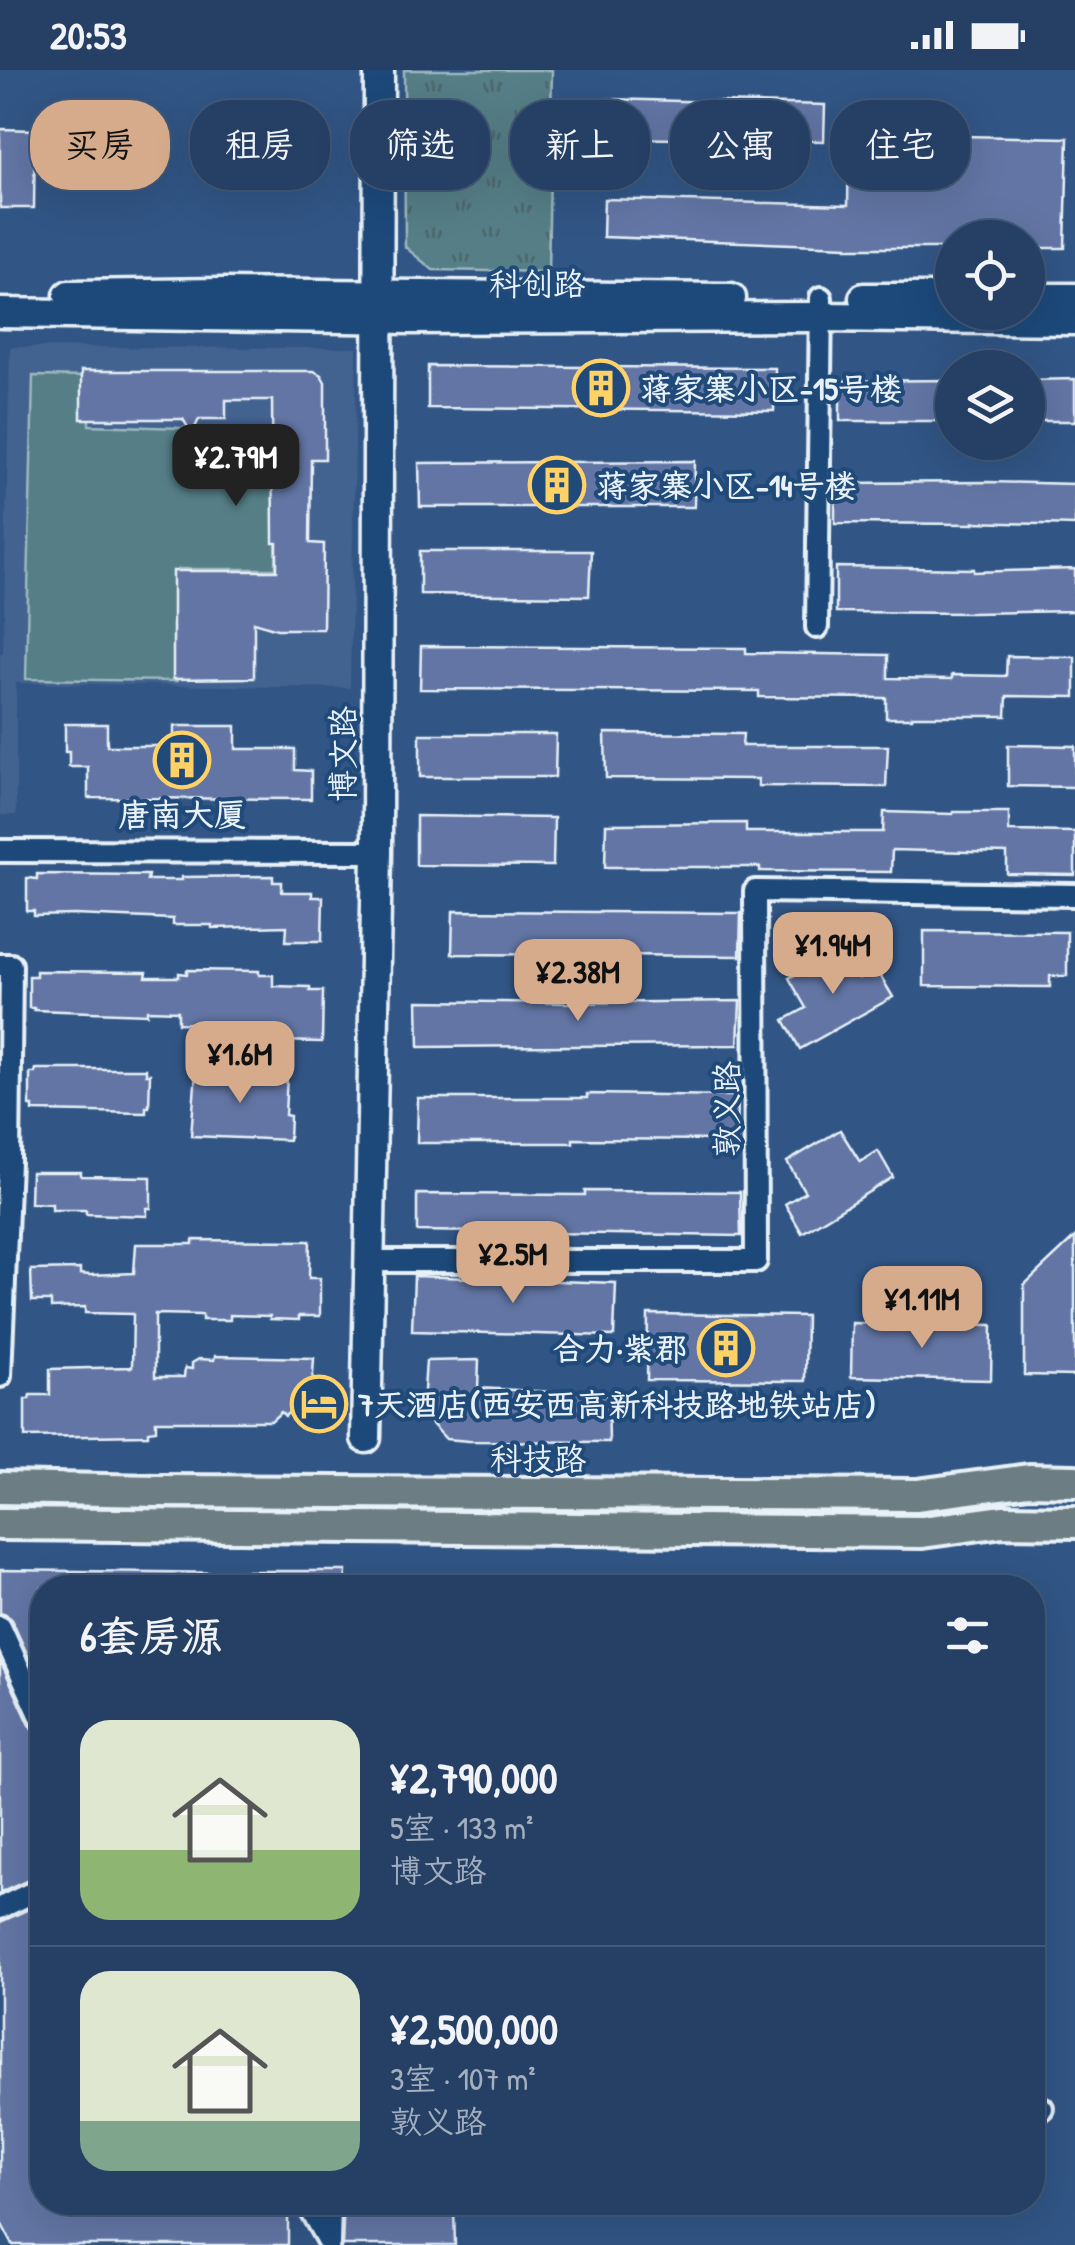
<!DOCTYPE html>
<html lang="zh">
<meta charset="utf-8">
<style>
:root{--surface:#254064;--page:#314b6d;--text:#f1f3f6;--muted:#a3afbf;--line:#425978;--accent:#d6ab8b}
body{margin:0;font-family:"Patrick Hand","LXGW WenKai TC",sans-serif;background:var(--page);color:var(--text);height:100vh;display:flex;flex-direction:column;font-size:38px;white-space:nowrap}
*{box-sizing:border-box;margin:0}
p{font-size:32px;color:var(--muted)}
.icon{flex:none;width:55px;height:55px;fill:none;stroke:currentColor;stroke-width:2;stroke-linecap:round;stroke-linejoin:round}
.map{position:relative;flex:1;overflow:hidden}
.details{position:absolute;left:30px;top:1505px;width:1015px;height:640px;display:flex;flex-direction:column;background:var(--surface);border-radius:40px;box-shadow:0 10px 40px #0002,0 0 0 2px var(--line)}
.details>*{flex:none}
.banner{position:absolute;left:30px;top:30px;width:1015px;height:90px;display:flex;gap:20px}
.buttons{position:absolute;left:935px;top:150px;display:grid;gap:20px}
.buttons a{display:grid;place-items:center;width:110px;height:110px;border-radius:50%;background:var(--surface);box-shadow:0 10px 40px #0002,0 0 0 2px var(--line);font-size:50px}
.price{position:absolute;translate:-50% -85px;padding:0 22px;border-radius:20px;background:var(--accent);color:#111;font-size:32px;line-height:65px;filter:drop-shadow(0 2px 5px #0008)}
.price::after{content:'';position:absolute;left:50%;top:60px;width:30px;height:22px;margin-left:-15px;background:inherit;clip-path:polygon(0 0,100% 0,50% 100%)}
.price.selected{background:#222;color:#fff}
ul{padding:0;list-style:none}
li{display:flex;align-items:center;gap:30px;height:250px;padding:0 50px}
li+li{border-top:2px solid var(--line)}
li span{display:grid;place-items:center;flex:none;width:280px;height:200px;border-radius:30px;color:#555}
li>.icon{margin-inline-start:auto}
span .icon{width:120px;height:120px;fill:#fffc;stroke-width:1}
li b{font-size:42px}
h2{display:flex;justify-content:space-between;align-items:center;height:120px;padding:0 50px;font-size:42px}
.chip{padding:0 35px;border-radius:40px;background:var(--surface);box-shadow:0 10px 40px #0002,0 0 0 2px var(--line);font-size:35px;line-height:90px}
.chip.selected{background:var(--accent);color:#111}
.status{display:flex;justify-content:space-between;align-items:center;height:70px;padding:0 50px;background:var(--surface);direction:ltr}
.status svg{height:28px;fill:currentColor}
.map>svg:first-child{display:block}
</style>
<div class="status"><b>20:53</b><svg viewBox="0 0 49 12"><path d="M0 12V9h3v3zM5 12V6h3v6zM10 12V3h3v9zM15 12V0h3v12zM26 1h20v11H26zM47 4h2v5h-2z"/></svg></div>
<div class="map">
<svg width="1075" height="2175" viewBox="0 0 1075 2175">
<defs>
<pattern id="grass-tufts" width="24" height="20" patternUnits="userSpaceOnUse" patternTransform="scale(2.5)"><rect width="24" height="20" fill="#547e86"/><path d="M3 7l-1-3M5 7V3M7 7l1-3M15 17l-1-3M17 17v-4M19 17l1-3" fill="none" stroke="#4e666b"/></pattern>
</defs>
<rect width="100%" height="100%" fill="#315585"/>
<filter id="ink" filterUnits="userSpaceOnUse"><feTurbulence type="fractalNoise" baseFrequency=".01" numOctaves="2"/><feDisplacementMap in="SourceGraphic" scale="20" xChannelSelector="R" yChannelSelector="G"/><feConvolveMatrix kernelMatrix="1 2 1 2 8 2 1 2 1" color-interpolation-filters="sRGB"/></filter>
<g filter="url(#ink)">
<path fill="#436290" d="M10 277 357 278 350 618 16 613V745H0V584L3 582Z"/>
<path fill="url(#grass-tufts)" stroke="#9eb8bf" stroke-width="2.5" d="M404 0H552L548 202 433 200 405 177Z"/>
<path fill="#547e86" stroke="#9eb8bf" stroke-width="2.5" d="M33 306 89 307V355L277 361 276 499H179L177 611 26 609Z"/>
<g fill="#6275a4" stroke="#e8f1f8" stroke-width="2.5">
<path d="M607 29 825 35 824 71 606 68Z"/>
<path d="M0 59 35 60 34 138H0Z"/>
<path d="M849 64 1068 68 1065 178H1028V168H952V178H847V176L603 167 604 129 848 135Z"/>
<path d="M428 296 775 298 774 341 428 338Z"/>
<path d="M81 301H314L321 305 325 312V389H311L310 473 324 474 323 559H277L254 552V608L173 609V501H277V473H273L272 330H226V349H199L192 364 183 349H81Z"/>
<path d="M1075 309V351H1028V310Z"/>
<path d="M952 310V351H840V311Z"/>
<path d="M695 391 694 437H420L419 393Z"/>
<path d="M989 412 1075 414V455L974 452V454L835 453V413Z"/>
<path d="M420 481H591L589 526 420 524Z"/>
<path d="M836 497 974 499V502L1075 499V541L972 543 836 542Z"/>
<path d="M421 576 746 578V583L888 585V608L952 609V605L1006 606 1007 586 1075 587V627L1007 626 1006 646H912V648H886V628L759 627V621L420 619Z"/>
<path d="M65 654H107V676H174V656H236V679H295V700L311 701V729L88 728V697H69V682H65Z"/>
<path d="M605 663 743 664 742 676H888L886 717 758 716V709L606 708Z"/>
<path d="M420 664H556L555 707H420Z"/>
<path d="M1008 675 1075 676V717L1008 716Z"/>
<path d="M884 742 953 744V742H1009V761L1075 762V805L1007 804V783L892 780 891 802 760 801V797H605L606 754 746 753V762H883Z"/>
<path d="M416 746 554 748 553 796 416 795Z"/>
<path d="M37 804 148 805 147 810H182V807L273 806V812H282V822H312V827H323L322 871H286L287 856 212 858V855H173V849L74 845 34 846V841H27V808L37 809Z"/>
<path d="M453 841 741 843 740 886 452 884Z"/>
<path d="M924 861 1067 862V906H1050V917L924 916Z"/>
<path d="M843 878 859 908 876 898 893 927 800 979 784 950 806 938 789 908Z"/>
<path d="M187 900 259 901V905H273V916L310 917V921H323L322 972 272 971 273 957 178 953V941L147 940V944L34 940V938H29V906H36V901L147 902 146 907H179V903L187 904Z"/>
<path d="M418 931 575 933 740 931 738 975 419 977Z"/>
<path d="M36 999H146V1004H150L149 1037H146V1043L33 1041V1036H30V1003H35Z"/>
<path d="M196 1001 287 1004 285 1045 290 1046 289 1070 191 1066Z"/>
<path d="M587 1024 738 1026 737 1070 573 1069V1073H417L418 1028H587Z"/>
<path d="M840 1060 860 1092 878 1081 893 1107 802 1163 785 1134 805 1122 787 1092Z"/>
<path d="M31 1102H81V1106L151 1107V1138H147V1146L86 1144V1140H52V1134L30 1133Z"/>
<path d="M585 1121 740 1122 741 1166 417 1161V1124L585 1125Z"/>
<path d="M1075 1167V1306L1024 1305V1215Z"/>
<path d="M193 1170 310 1171 309 1208H320V1246H299V1250L270 1249V1246L230 1245V1250H202V1245L155 1244V1307H184L185 1298 192 1299V1293L199 1289 214 1290 215 1286 314 1288 312 1321 285 1346 281 1342 271 1351H156V1360L148 1361V1365L25 1367V1329H29L30 1325H50V1299L132 1297 133 1244 85 1243V1237L51 1238V1231H32L31 1200 80 1199V1204L91 1205 134 1203 136 1174H193Z"/>
<path d="M414 1206 616 1213 614 1266 412 1261Z"/>
<path d="M648 1244 806 1246 805 1311 647 1310Z"/>
<path d="M852 1253 992 1255 991 1310 851 1307Z"/>
<path d="M479 1290 478 1318 608 1325 609 1372 469 1371 446 1369 431 1353 423 1335 426 1291Z"/>
<path d="M0 1500 236 1503V1501H346L345 1518H42V1611L40 1612 12 1551 7 1545 0 1543Z"/>
<path d="M0 1590 30 1655 35 1661 42 1663V1804L0 1823Z"/>
<path d="M42 1833V2132H288V2175H13L0 2151V1852Z"/>
<path d="M344 2132H451V2139L454 2138 455 2175H342Z"/>
</g>
<g fill="none" stroke-linecap="round" stroke-linejoin="round">
<g stroke="#e8f1f8" stroke-width="28">
<g id="street">
<path d="M817 557 821 228"/>
<path d="M0 781 377 782"/>
<path d="M0 895H11L9 1092 0 1306"/>
<path d="M370 1191H756L755 821 1075 825"/>
<path d="M0 1557 42 1649"/>
<path d="M0 1838 42 1818"/>
<path d="M1032 2038H1042"/>
<path d="M306 2132 329 2173"/>
<path d="M329 2173 330 2132"/>
</g>
</g>
<g stroke="#e8f1f8" stroke-width="35">
<g id="secondary">
<path d="M69 225 224 223 731 228"/>
<path d="M864 228H952"/>
<path d="M1028 228H1075"/>
<path d="M0 243 411 249 820 247 1075 250"/>
<path d="M366 1368 377 782 379 0"/>
</g>
</g>
<g stroke="#e8f1f8" stroke-width="38">
<g id="primary">
<path d="M0 1418 159 1421 917 1425 1029 1410 1075 1411"/>
<path d="M0 1454 922 1462 1003 1451 1075 1452"/>
</g>
</g>
<use href="#street" stroke="#1f4a7a" stroke-width="20"/>
<use href="#secondary" stroke="#1f4a7a" stroke-width="28"/>
<use href="#primary" stroke="#6c7e84" stroke-width="30"/>
</g>
</g>
<defs>
<g id="building-ring" transform="scale(2.875)"><circle r="9.5" fill="#1f4a7a" stroke="#ffd166" stroke-width="1.5"/><path d="M-4-6H4V6H1V3H-1V6H-4ZM-2.5-4.3h1.7v1.8h-1.7ZM.8-4.3h1.7v1.8H.8ZM-2.5-1h1.7V.8h-1.7ZM.8-1h1.7V.8H.8Z" fill="#ffd166"/></g>
<g id="hotel-ring" transform="scale(2.875)"><circle r="9.5" fill="#1f4a7a" stroke="#ffd166" stroke-width="1.5"/><path d="M-6-4.5h1.5V1H6V5H4.5V3h-9V5H-6ZM-4 0a1.8 1.8 0 1 1 3.6 0ZM.5 0V-2.5h3Q6-2.5 6 0Z" fill="#ffd166"/></g>
</defs>
<g fill-rule="evenodd">
<use href="#building-ring" x="601" y="318"/>
<use href="#building-ring" x="557" y="415"/>
<use href="#building-ring" x="182" y="690"/>
<use href="#building-ring" x="726" y="1278"/>
<use href="#hotel-ring" x="319" y="1334"/>
</g>
<g text-anchor="middle" dominant-baseline="central" stroke-width="8" stroke-linejoin="round" paint-order="stroke">
<g font-size="32" fill="#e8f1f8" stroke="#1f4a7a">
<text x="537" y="213">科创路</text>
<text transform="translate(342 684) rotate(-90)">博文路</text>
<text transform="translate(726 1039) rotate(-90)">敦义路</text>
<text x="538" y="1388">科技路</text>
</g>
<g font-size="32" font-weight="bold" fill="#e8f1f8" stroke="#1f4a7a" text-anchor="start">
<text x="640" y="318">蒋家寨小区-15号楼</text>
<text x="596" y="415">蒋家寨小区-14号楼</text>
<text x="182" y="744" text-anchor="middle">唐南大厦</text>
<text x="687" y="1278" text-anchor="end">合力·紫郡</text>
<text x="358" y="1334">7天酒店(西安西高新科技路地铁站店)</text>
</g>
</g>
</svg>
<div class="buttons">
<a><svg class="icon" aria-label="locate" viewBox="0 0 24 24"><circle cx="12" cy="12" r="6"/><path d="M12 2v4M12 18v4M2 12h4M18 12h4"/></svg></a>
<a><svg class="icon" aria-label="layers" viewBox="0 0 24 24"><path d="M12 4l9 5-9 5-9-5zM3 14l9 5 9-5"/></svg></a>
</div>
<b class="price selected" style="left:236px;top:439px">¥2.79M</b>
<b class="price" style="left:833px;top:927px">¥1.94M</b>
<b class="price" style="left:578px;top:954px">¥2.38M</b>
<b class="price" style="left:240px;top:1036px">¥1.6M</b>
<b class="price" style="left:513px;top:1236px">¥2.5M</b>
<b class="price" style="left:922px;top:1281px">¥1.11M</b>
<div class="banner">
<a class="chip selected">买房</a>
<a class="chip">租房</a>
<a class="chip">筛选</a>
<a class="chip">新上</a>
<a class="chip">公寓</a>
<a class="chip">住宅</a>
</div>
<section class="details">
<h2>6套房源<svg class="icon" aria-label="filters" viewBox="0 0 24 24"><path d="M4 7h16M4 17h16"/><circle cx="9" cy="7" r="2"/><circle cx="15" cy="17" r="2"/></svg></h2>
<ul>
<li><span style="background:linear-gradient(#dfe7d0 65%,#8fb573 0)"><svg class="icon" aria-label="home" viewBox="0 0 24 24"><path d="M3 11l9-7 9 7M6 9v11h12V9"/></svg></span><div><b>¥2,790,000</b><p>5室 · 133 m²</p><p>博文路</p></div></li>
<li><span style="background:linear-gradient(#dfe7d0 75%,#7fa58c 0)"><svg class="icon" aria-label="home" viewBox="0 0 24 24"><path d="M3 11l9-7 9 7M6 9v11h12V9"/></svg></span><div><b>¥2,500,000</b><p>3室 · 107 m²</p><p>敦义路</p></div></li>
</ul>
</section>
</div>
